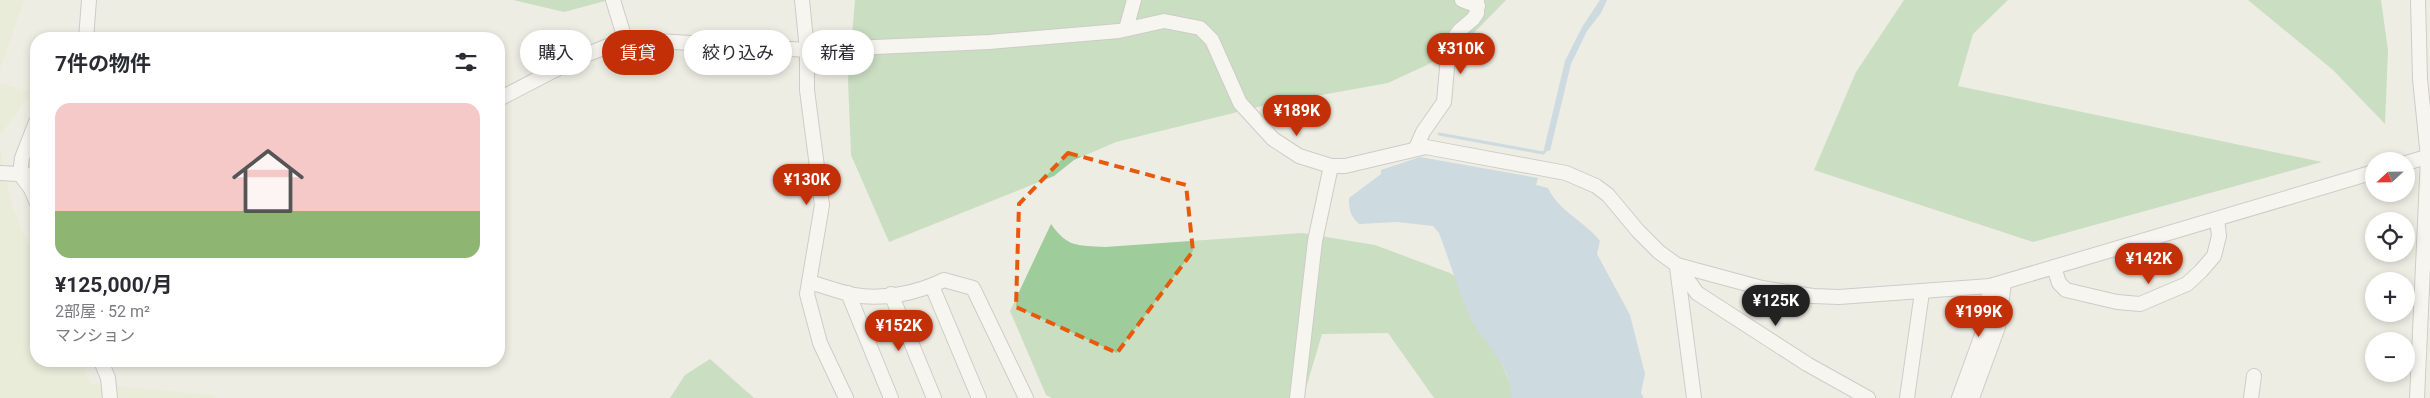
<!DOCTYPE html>
<html lang="ja">
<meta charset="utf-8">
<style>
:root{--surface:#fff;--page:#f7f7f7;--text:#2b2b33;--muted:#7c7c81;--line:#e1e1e2;--accent:#c33007}
body{margin:0;font-family:Roboto,"Noto Sans JP",sans-serif;background:var(--page);color:var(--text);height:100vh;display:flex;flex-direction:column;font-size:19px;white-space:nowrap}
*{box-sizing:border-box;margin:0}
p{font-size:16px;color:var(--muted)}
.icon{flex:none;width:28px;height:28px;fill:none;stroke:currentColor;stroke-width:2;stroke-linecap:round;stroke-linejoin:round}
.map{position:relative;flex:1;overflow:hidden}
.panel{position:absolute;left:30px;top:32px;width:475px;height:335px;display:flex;flex-direction:column;background:var(--surface);border-radius:20px;box-shadow:0 2px 8px #0003}
.panel>*{flex:none}
.guide{position:absolute;left:520px;top:30px;width:475px;height:45px;display:flex;gap:10px}
.needle{width:32px;rotate:248deg}
.fabs{position:absolute;left:2365px;top:152px;display:grid;gap:10px}
.fabs a{display:grid;place-items:center;width:50px;height:50px;border-radius:50%;background:var(--surface);box-shadow:0 2px 8px #0003;font-size:25px}
.price{position:absolute;translate:-50% -42px;padding:0 11px;border-radius:18px;background:var(--accent);color:#fff;font-size:16px;line-height:32px;filter:drop-shadow(0 1px 2px #0008)}
.price::after{content:'';position:absolute;left:50%;top:30px;width:15px;height:11px;margin-left:-8px;background:inherit;clip-path:polygon(0 0,100% 0,50% 100%)}
.price.current{background:#222;color:#fff}
ul{padding:0;list-style:none}
li{display:grid;align-content:center;gap:10px;height:265px;padding:0 25px}
li+li{border-top:1px solid var(--line)}
li span{display:grid;place-items:center;height:155px;border-radius:15px;color:#555}
li>.icon{margin-inline-start:auto}
span .icon{width:90px;height:90px;fill:#fffc;stroke-width:1}
li b{font-size:21px}
h2{display:flex;justify-content:space-between;align-items:center;height:60px;padding:0 25px;font-size:21px}
.chip{padding:0 18px;border-radius:22px;background:var(--surface);box-shadow:0 2px 8px #0003;font-size:18px;line-height:45px}
.chip.current{background:var(--accent);color:#fff}
.map>svg:first-child{display:block}
</style>
<div class="map">
<svg width="2430" height="398" viewBox="0 0 2430 398">
<rect width="100%" height="100%" fill="#eeede3"/>
<g fill="#e4eccf">
<path d="M0 0H24L0 70Z"/>
<path d="M0 83 33 92 0 135Z"/>
<path d="M0 148 12 206 36 261V361H80L91 384 216 395 215 398H0Z"/>
</g>
<g fill="#9ecc9a">
<path d="M513 0H609L564 12Z"/>
<path d="M855 0H1506L1468 39 1429 64 1388 83 1266 105 1116 142 1074 160 1054 176 889 242 851 155 848 81Z"/>
<path d="M1904 0H2008L1973 34 1958 86 2322 162 2033 242 1814 170 1856 72Z"/>
<path d="M2248 0H2381L2388 50 2385 124 2333 70Z"/>
<path d="M1051 224C1068 248 1077 245 1105 247L1302 233 1375 245 1450 273 1466 283 1514 392 1512 398H1434L1388 333 1322 334 1303 398H1052L1046 395 1010 311Z"/>
<path d="M710 359 754 398H670L685 375Z"/>
</g>
<g fill="#a5c3da">
<path d="M1600 0H1607L1601 13 1587 31 1571 64 1550 151 1544 149 1565 61 1582 27Z"/>
<path d="M1420 157 1538 178 1536 185 1548 188C1559 212 1585 221 1600 241L1597 254 1630 315 1645 374 1641 393 1644 398H1512C1511 362 1481 343 1468 313 1457 287 1449 259 1439 233L1433 226 1397 222 1359 224C1350 216 1349 209 1349 198L1381 174V170Z"/>
</g>
<g fill="none" stroke-linecap="round" stroke-linejoin="round">
<path stroke="#a5c3da" stroke-width="3" d="M1439 134 1543 153 1548 148"/>
<g stroke="#a4a4a4" stroke-width="16">
<g id="minor">
<path d="M613 0 625 39"/>
<path d="M802 0 807 50V90L822 205 807 294 820 343 846 398"/>
<path d="M1462 0 1478 6"/>
<path d="M1126 29 1134 0"/>
<path d="M86 39 89 0"/>
<path d="M499 99 576 59 625 39 807 50 989 42 1119 31 1164 21 1200 28 1212 40 1240 103 1273 139 1299 156 1331 166H1345L1426 147 1566 173 1596 186 1608 195 1638 231 1659 252 1677 265 1762 288 1813 296 1839 297 1990 286 2374 172"/>
<path d="M36 122 22 158 20 174 31 189 36 201"/>
<path d="M1416 148 1423 132 1444 102 1449 45 1460 30 1473 19 1477 13V0"/>
<path d="M2406 163 2430 156"/>
<path d="M0 173 36 175"/>
<path d="M1677 265 1697 293 1807 364 1868 398"/>
<path d="M1677 267 1694 398"/>
<path d="M2054 267 2059 283 2066 290 2117 302 2140 304 2187 284 2201 271 2214 256 2219 236 2217 219"/>
<path d="M809 282C824 286 839 292 854 295 883 300 918 293 944 280L973 288 1026 398"/>
<path d="M932 286 979 398"/>
<path d="M848 293 891 398"/>
<path d="M891 294 934 398"/>
<path d="M101 361 108 378 110 398"/>
<path d="M1297 398 1315 241 1331 166"/>
<path d="M1907 398 1922 292"/>
<path d="M1959 398 1983 332 1990 286"/>
<path d="M1972 398 1998 327 2004 283"/>
<path d="M2251 398 2254 376"/>
<path d="M2417 398 2428 157 2420 79 2418 0"/>
</g>
</g>
<use href="#minor" stroke="#fff" stroke-width="14"/>
</g>
<path d="M0 0H2430V398H0ZM1068 153 1186 185 1193 251 1117 353 1016 307 1019 204Z" fill="#eeede3" fill-opacity=".55" fill-rule="evenodd"/>
<path fill="none" stroke="#e8590c" stroke-width="4" stroke-dasharray="10 6" stroke-linejoin="round" d="M1068 153 1186 185 1193 251 1117 353 1016 307 1019 204Z"/>
</svg>
<div class="fabs">
<a><svg class="needle" viewBox="-14 -14 28 28"><path d="M0-13l5 13h-10z" fill="#e53935"/><path d="M0 13l5-13h-10z" fill="#7c7c81"/></svg></a>
<a><svg class="icon" aria-label="locate" viewBox="0 0 24 24"><circle cx="12" cy="12" r="6"/><path d="M12 2v4M12 18v4M2 12h4M18 12h4"/></svg></a>
<a>+</a>
<a>−</a>
</div>
<b class="price" style="left:1461px;top:75px">¥310K</b>
<b class="price" style="left:1297px;top:137px">¥189K</b>
<b class="price" style="left:807px;top:206px">¥130K</b>
<b class="price" style="left:2149px;top:285px">¥142K</b>
<b class="price current" style="left:1776px;top:327px">¥125K</b>
<b class="price" style="left:1979px;top:338px">¥199K</b>
<b class="price" style="left:899px;top:352px">¥152K</b>
<div class="guide">
<a class="chip">購入</a>
<a class="chip current">賃貸</a>
<a class="chip">絞り込み</a>
<a class="chip">新着</a>
</div>
<section class="panel">
<h2>7件の物件<svg class="icon" aria-label="filters" viewBox="0 0 24 24"><path d="M4 7h16M4 17h16"/><circle cx="9" cy="7" r="2"/><circle cx="15" cy="17" r="2"/></svg></h2>
<ul>
<li><span style="background:linear-gradient(#f6c9c9 70%,#8fb573 0)"><svg class="icon" aria-label="home" viewBox="0 0 24 24"><path d="M3 11l9-7 9 7M6 9v11h12V9"/></svg></span><div><b>¥125,000/月</b><p>2部屋 · 52 m²</p><p>マンション</p></div></li>
</ul>
</section>
</div>
